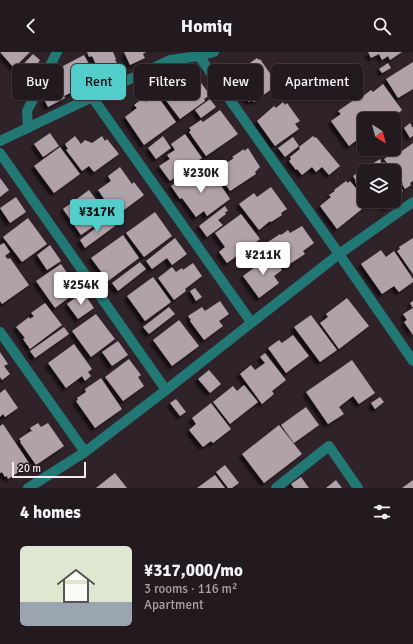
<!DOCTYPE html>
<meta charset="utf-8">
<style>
:root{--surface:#231a1f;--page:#2f272c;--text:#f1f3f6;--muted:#a3a1a4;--line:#40383d;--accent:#53cdc9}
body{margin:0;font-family:Signika,sans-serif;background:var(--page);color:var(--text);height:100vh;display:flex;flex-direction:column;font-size:15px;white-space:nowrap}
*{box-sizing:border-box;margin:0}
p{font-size:13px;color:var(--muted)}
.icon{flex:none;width:22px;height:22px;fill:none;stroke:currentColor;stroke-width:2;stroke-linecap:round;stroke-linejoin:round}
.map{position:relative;height:436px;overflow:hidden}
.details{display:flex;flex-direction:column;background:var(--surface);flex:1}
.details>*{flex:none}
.guide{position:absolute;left:12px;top:12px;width:389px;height:36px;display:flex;gap:8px}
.needle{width:26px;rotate:144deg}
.buttons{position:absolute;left:357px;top:60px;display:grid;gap:8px}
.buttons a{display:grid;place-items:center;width:44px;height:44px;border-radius:6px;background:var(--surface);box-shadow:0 1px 3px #0004,0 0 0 1px var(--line);font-size:20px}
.scale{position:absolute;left:12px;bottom:10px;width:74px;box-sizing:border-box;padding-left:4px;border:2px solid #f3ebef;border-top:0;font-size:11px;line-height:14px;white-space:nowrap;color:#f3ebef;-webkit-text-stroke:3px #25191f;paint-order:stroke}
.price{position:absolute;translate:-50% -34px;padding:0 9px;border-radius:4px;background:#fff;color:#222;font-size:13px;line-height:26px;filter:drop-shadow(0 1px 2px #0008)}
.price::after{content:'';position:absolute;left:50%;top:24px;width:12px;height:9px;margin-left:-6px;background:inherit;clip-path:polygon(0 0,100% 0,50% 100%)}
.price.current{background:var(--accent);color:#111}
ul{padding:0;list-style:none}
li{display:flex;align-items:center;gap:12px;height:100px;padding:0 20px}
li span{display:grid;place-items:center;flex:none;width:112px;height:80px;border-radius:6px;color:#555}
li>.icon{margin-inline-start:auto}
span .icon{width:48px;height:48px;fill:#fffc;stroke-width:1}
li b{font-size:17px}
h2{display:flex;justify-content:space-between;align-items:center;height:48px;padding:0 20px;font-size:17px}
.tag{padding:0 14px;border-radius:6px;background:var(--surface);box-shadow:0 1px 3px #0004,0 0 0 1px var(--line);font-size:14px;line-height:36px}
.tag.current{background:var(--accent);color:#111}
header{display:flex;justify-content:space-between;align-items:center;height:52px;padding:0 20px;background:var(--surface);font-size:18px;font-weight:800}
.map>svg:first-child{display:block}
</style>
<header><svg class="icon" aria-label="back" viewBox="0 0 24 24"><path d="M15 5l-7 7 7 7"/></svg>Homiq<svg class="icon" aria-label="search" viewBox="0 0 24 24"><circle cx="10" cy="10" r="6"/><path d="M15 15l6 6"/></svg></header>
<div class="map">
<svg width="413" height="436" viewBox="0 0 413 436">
<defs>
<filter id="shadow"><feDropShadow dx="-3.5" dy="3.5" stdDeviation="1" flood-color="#0009"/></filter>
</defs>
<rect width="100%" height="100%" fill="#2f2229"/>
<g fill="#b1a1a9" filter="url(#shadow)">
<path d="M0 0H30L14 16Z"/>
<path d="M87 0H113L116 7 115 8 117 11 112 13 114 16 101 23 92 4 89 5Z"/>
<path d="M124 0H146L143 2 145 6 130 13Z"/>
<path d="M368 0H402L390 8 388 4 382 8 379 2 371 6Z"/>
<path d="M33 2 40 8 28 28 18 18Z"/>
<path d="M84 3 99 30 77 41 76 38 64 44 65 46 48 55 45 49 63 14Z"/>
<path d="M257 6 259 8 260 7 276 30 271 33 273 36 254 50 252 47 249 50 242 40 238 43 228 29 241 20 240 18Z"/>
<path d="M413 10V37L398 46 386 27Z"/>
<path d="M388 11 391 16 382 21 379 17Z"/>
<path d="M190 18 192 21 193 20 210 43 204 47 205 49 180 67 162 43 164 42 163 40 183 26 182 24Z"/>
<path d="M383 32 402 58 392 67H364V88L360 91 357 88 349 94 331 69 341 62 338 59 361 43 362 45 371 38 373 40Z"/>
<path d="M156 42 176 70 144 93 125 65 137 56 134 53 143 46 146 50Z"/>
<path d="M210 47 216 55 201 66 195 58Z"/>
<path d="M283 50 285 53 287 51 300 69 295 72 299 77 275 94 257 69 274 54 276 56Z"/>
<path d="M220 58 238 82 206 104 189 80 191 78 189 76 201 68 203 70Z"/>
<path d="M410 71 413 76V84L410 86 404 76Z"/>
<path d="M50 81 59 94 43 105 34 92Z"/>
<path d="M185 82 202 106 170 129 159 114 170 107 167 103 175 98 171 92Z"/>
<path d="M75 84 81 92 85 88 92 91 102 84 105 89 107 87 119 102 94 120 89 114 82 119 66 98 68 97 65 92Z"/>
<path d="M163 84 171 96 156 107 148 96Z"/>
<path d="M313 84 315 86 316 85 340 114 329 123 322 115 316 120 312 115 302 123 297 117 296 118 289 109 291 107 290 105 300 97 299 95Z"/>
<path d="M293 85 299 94 285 105 278 96Z"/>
<path d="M413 91V129L410 131 411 133 405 137 402 132 403 131 402 130H401L394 119H393L384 107 393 101 394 102 401 98 402 99Z"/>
<path d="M60 95 80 122 54 141 34 114Z"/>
<path d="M248 96 260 115 255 120 256 122 230 139 216 118 234 106 232 105 244 97V99Z"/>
<path d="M380 107 382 112 384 110 390 119H364V143L355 130 356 129 353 124Z"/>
<path d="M120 115 132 132 134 130 144 143 116 164 98 138 111 129 108 124Z"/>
<path d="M212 120 230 147 207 164 204 159 196 165 182 146 180 147 171 134 186 123 193 133Z"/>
<path d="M394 125 403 139 394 145Z"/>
<path d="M0 126 9 138 0 145Z"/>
<path d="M346 129 348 131 350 129 364 146 362 147 367 153 337 177 320 154 331 145 329 143 335 139 334 138Z"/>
<path d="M271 135 287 157 281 161 282 163 271 170 270 169 259 178 239 152 254 141 257 145Z"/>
<path d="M89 138 108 164 81 183 63 157Z"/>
<path d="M16 145 26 160 10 171 0 156Z"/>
<path d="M380 149H393L394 150 386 156Z"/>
<path d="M225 154 228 159 225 160 226 162 218 168 223 173 207 185 199 174Z"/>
<path d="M155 160 172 184 144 205 126 181Z"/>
<path d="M241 162 260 187 227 211 219 200 225 195 215 181Z"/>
<path d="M28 166 47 192 22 210 3 185Z"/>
<path d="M109 166 115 174 85 196 80 188Z"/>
<path d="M302 174 314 191 303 199 305 202 285 215 268 190 280 182 281 183 288 178 290 181Z"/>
<path d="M123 183 139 206 108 229 91 206Z"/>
<path d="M175 186 187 202 172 213 167 206 152 217 146 209Z"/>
<path d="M413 186V222L397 199 400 197 399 195Z"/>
<path d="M4 191 10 200 5 204 8 207 10 206 29 233 2 252 0 249V193Z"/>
<path d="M50 193 61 209 47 218 37 203Z"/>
<path d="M381 198 386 205 394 199 413 227V230L399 240 394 234 382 242 361 212Z"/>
<path d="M245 201 250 207 244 212 239 205Z"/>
<path d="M271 203 282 218 274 224 279 231 259 246 243 224Z"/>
<path d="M140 210 146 217 118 239 112 231Z"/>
<path d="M193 211 202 224 185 237 186 239 174 248 158 226 172 215 176 220 182 216 183 218Z"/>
<path d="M61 212 79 238 55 256 36 229Z"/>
<path d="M153 225 171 250 145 269 127 244Z"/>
<path d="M195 236 202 245 196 249 190 239Z"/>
<path d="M83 240 94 256 78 267 67 252Z"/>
<path d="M347 246 369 274 339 297 320 271 328 265 326 262Z"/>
<path d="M220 249 229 262 219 269 223 274 204 288 190 269 191 268 188 264 202 255 205 259Z"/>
<path d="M413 249V283L404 270 407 268 403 262 413 256 410 251Z"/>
<path d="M45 251 62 273 30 297 23 287 25 286 16 275 29 265 30 267 34 264 31 261Z"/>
<path d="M169 255 175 262 149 282 143 275Z"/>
<path d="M96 262 115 287 91 305 72 279Z"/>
<path d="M311 263 337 298 320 310 294 275Z"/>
<path d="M179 268 199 294 172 314 153 288Z"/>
<path d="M64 275 69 282 35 306 30 299Z"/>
<path d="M293 283 309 304 286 321 268 296 279 288 282 291Z"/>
<path d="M118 289 128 303 112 314 102 300Z"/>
<path d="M74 292 92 317 88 320 91 324 85 329 82 324 66 336 48 311Z"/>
<path d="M0 300 8 312 4 314 10 322 2 328 0 325Z"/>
<path d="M265 301 286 328 272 339 274 342 262 352 240 322 251 313 255 318 265 311 260 305Z"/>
<path d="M129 307 141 323 138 325 144 334 123 349 105 325Z"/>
<path d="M352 308 375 341 359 352 353 344 339 355 344 362 328 372 306 340Z"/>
<path d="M209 318 221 332 210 341 198 327Z"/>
<path d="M101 326 122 357 95 376 76 349 78 348 77 346 86 340 85 337Z"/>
<path d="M244 333 258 350 230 372 213 350 233 334 237 339Z"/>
<path d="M5 337 18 356 5 365 3 362 0 365V341Z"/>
<path d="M380 345 384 350 375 357 371 351Z"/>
<path d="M176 347 186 360 180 364 170 351Z"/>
<path d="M211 351 231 377 213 391 211 389 203 395 189 378 196 372 192 366Z"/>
<path d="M306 355 319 373 294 391 281 373Z"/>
<path d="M38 371 41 375 48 371 64 394 36 413 20 390 21 389 19 387 31 379 33 381 30 376Z"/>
<path d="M3 372 31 414 24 418 23 417 8 427 7 424 5 425 2 420 0 421V374Z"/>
<path d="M279 373 302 402 264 431 242 402Z"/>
<path d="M225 413 239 431 232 436H228L216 420Z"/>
<path d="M115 421 127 436H96Z"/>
<path d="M215 423 225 436H197Z"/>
<path d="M301 425 309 436H294L291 432Z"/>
<path d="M336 428 342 436H326Z"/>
<path d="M413 428V436H402Z"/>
</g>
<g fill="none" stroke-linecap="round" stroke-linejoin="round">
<g stroke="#227875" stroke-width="10">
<path d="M199 4 339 202 413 309"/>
<path d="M92 45 251 270"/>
<path d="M28 76 27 59 57 0"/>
<path d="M0 89 170 8 199 4 214 0"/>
<path d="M0 101 166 338"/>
<path d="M0 280 85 400"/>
<path d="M28 436 85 400 166 338 339 202 413 150"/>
<path d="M276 436 329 394 358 436"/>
</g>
</g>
</svg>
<div class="buttons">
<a><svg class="needle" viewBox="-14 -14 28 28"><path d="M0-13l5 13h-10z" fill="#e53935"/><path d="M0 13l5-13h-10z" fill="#a3a1a4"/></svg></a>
<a><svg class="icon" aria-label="layers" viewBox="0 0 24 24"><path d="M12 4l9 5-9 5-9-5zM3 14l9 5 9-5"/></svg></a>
</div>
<div class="scale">20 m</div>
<b class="price" style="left:201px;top:142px">¥230K</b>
<b class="price current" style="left:97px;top:181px">¥317K</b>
<b class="price" style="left:263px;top:224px">¥211K</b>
<b class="price" style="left:81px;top:254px">¥254K</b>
<div class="guide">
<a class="tag">Buy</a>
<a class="tag current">Rent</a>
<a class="tag">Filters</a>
<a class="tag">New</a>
<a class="tag">Apartment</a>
</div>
</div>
<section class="details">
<h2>4 homes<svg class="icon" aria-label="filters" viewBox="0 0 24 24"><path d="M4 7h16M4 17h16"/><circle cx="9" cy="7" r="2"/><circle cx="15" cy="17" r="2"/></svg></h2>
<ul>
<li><span style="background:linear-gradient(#dfe7d0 70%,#9aa5b1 0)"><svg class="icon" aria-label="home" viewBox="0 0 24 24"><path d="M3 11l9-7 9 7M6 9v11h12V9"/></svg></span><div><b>¥317,000/mo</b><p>3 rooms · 116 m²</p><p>Apartment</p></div></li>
</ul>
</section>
